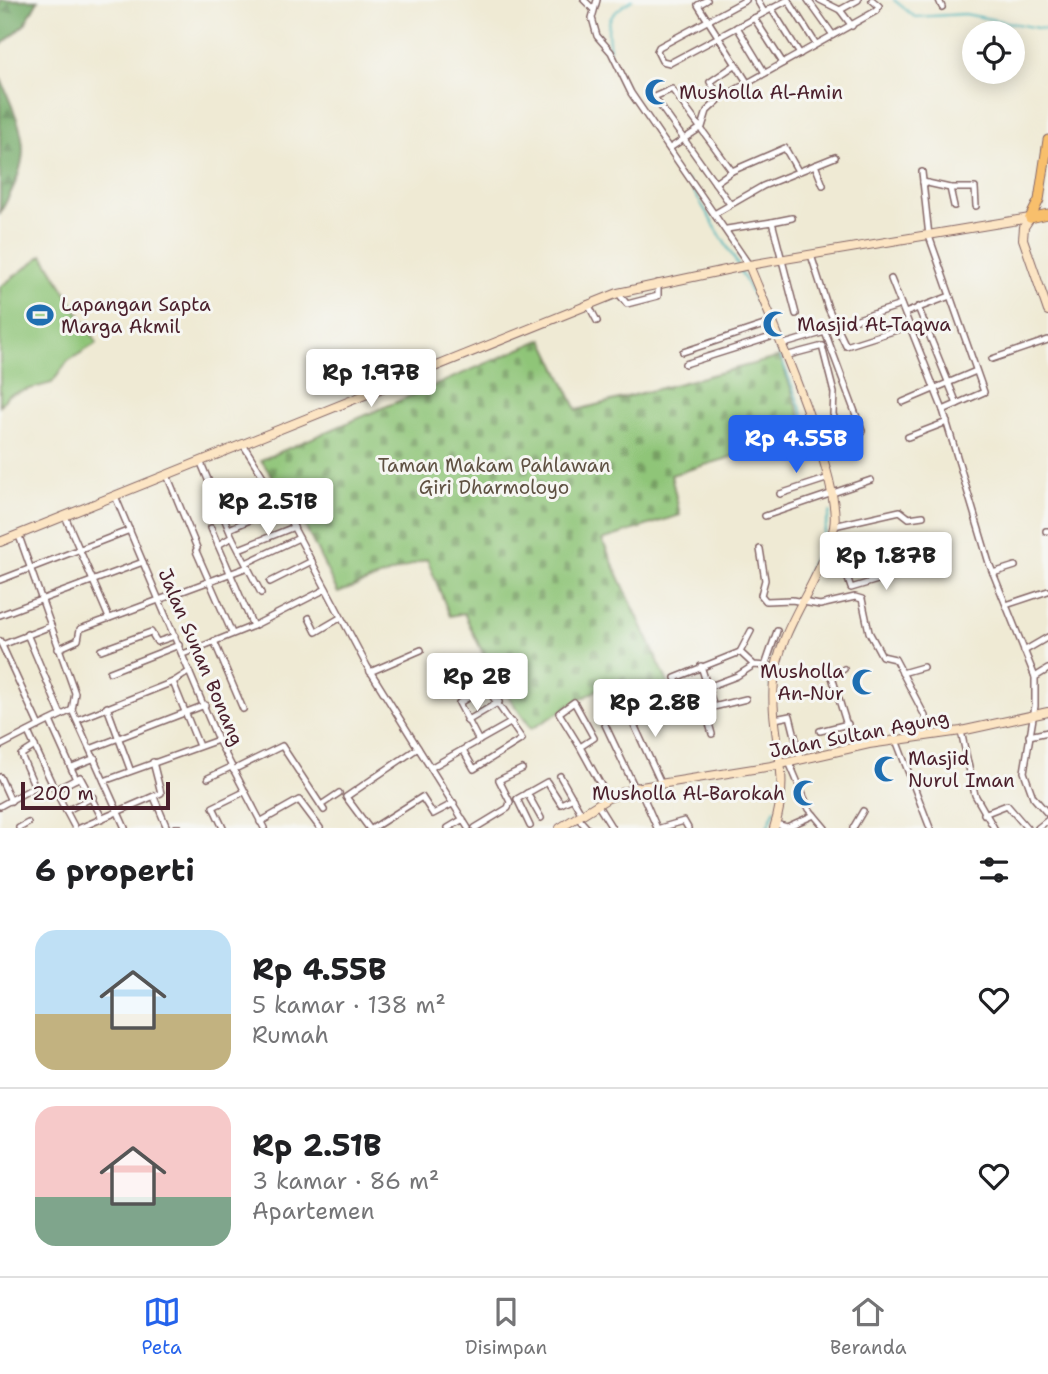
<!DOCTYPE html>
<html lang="id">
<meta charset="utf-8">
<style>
:root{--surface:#fff;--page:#f6f6f6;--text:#202124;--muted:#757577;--line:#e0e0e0;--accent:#2563eb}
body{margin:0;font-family:"Shantell Sans",sans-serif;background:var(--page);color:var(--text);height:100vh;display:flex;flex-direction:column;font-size:26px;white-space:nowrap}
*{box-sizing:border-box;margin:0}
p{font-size:23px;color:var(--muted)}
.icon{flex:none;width:38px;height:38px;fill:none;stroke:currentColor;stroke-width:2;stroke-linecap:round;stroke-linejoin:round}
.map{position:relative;height:828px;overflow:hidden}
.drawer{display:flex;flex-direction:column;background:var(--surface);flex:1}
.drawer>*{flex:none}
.tools{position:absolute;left:962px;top:21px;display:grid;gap:14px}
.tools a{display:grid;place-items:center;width:63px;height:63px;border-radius:50%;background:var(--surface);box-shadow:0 4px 18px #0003;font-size:35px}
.scale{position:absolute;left:21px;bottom:18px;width:149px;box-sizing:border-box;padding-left:7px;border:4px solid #4a1f2b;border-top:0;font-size:19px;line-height:24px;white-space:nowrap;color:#4a1f2b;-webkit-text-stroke:5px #f6f6f2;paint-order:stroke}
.price{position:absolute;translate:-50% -60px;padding:0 16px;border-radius:7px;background:#fff;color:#222;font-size:23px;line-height:46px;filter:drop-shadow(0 2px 4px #0008)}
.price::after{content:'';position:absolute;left:50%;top:42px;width:21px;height:16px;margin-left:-10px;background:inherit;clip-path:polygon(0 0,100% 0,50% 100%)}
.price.on{background:var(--accent);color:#fff}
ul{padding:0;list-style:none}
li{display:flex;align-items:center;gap:21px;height:175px;padding:0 35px}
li+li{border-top:2px solid var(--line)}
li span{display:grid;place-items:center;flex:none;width:196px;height:140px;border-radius:21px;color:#555}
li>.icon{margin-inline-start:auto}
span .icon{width:84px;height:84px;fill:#fffc;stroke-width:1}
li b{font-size:30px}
h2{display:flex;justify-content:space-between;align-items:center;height:84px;padding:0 35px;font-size:30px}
.dock{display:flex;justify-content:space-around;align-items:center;height:98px;border-top:2px solid var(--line);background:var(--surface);font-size:19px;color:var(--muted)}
.dock a{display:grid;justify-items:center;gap:4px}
.dock .on{color:var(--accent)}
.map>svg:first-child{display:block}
</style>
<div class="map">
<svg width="1048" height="828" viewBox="0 0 1048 828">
<defs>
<pattern id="forest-firs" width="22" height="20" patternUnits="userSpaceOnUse" patternTransform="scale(1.75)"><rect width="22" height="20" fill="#73aa68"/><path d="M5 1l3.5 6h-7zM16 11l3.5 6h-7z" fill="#608a56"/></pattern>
<pattern id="cemetery-stones" width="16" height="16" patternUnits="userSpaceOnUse" patternTransform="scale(1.75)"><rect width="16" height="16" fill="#8fc578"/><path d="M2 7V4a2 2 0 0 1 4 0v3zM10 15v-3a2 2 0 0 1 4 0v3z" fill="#779f63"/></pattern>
</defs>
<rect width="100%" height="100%" fill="#f6f6f2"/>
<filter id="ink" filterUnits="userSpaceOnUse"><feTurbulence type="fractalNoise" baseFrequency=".0143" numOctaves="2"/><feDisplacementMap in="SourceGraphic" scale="14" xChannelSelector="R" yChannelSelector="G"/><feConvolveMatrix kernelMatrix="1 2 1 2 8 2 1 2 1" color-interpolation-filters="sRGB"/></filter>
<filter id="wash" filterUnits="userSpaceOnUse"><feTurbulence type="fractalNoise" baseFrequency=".00686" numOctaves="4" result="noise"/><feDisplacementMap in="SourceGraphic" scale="28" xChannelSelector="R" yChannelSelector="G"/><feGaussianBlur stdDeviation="1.57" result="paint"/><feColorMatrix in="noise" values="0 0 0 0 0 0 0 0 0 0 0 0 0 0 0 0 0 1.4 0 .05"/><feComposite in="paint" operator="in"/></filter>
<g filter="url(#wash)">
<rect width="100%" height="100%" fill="#efead4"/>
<path fill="#8fc578" stroke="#6c7252" stroke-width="2" d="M43 255 97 343 68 361 52 383 8 395 0 406V287Z"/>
<g fill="url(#forest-firs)" stroke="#5e644a" stroke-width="2">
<path d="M0 0H38L25 24 0 46Z"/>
<path d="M0 77C26 140 35 151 0 213Z"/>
</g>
<path fill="url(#cemetery-stones)" stroke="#6c7252" stroke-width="2" d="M543 339 577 410 780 357 807 435 671 475 680 515 602 540 670 687 618 707 607 684 531 729 492 673 464 613 450 616 427 559 338 593 305 526 261 460Z"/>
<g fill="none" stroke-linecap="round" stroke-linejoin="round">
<g stroke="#43b3ba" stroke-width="2">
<path d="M894 0 915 17 965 14 1048 30"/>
<path d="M610 49C605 21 608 14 632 0"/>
<path d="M687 180 738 265"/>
<path d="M740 270 766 322"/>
<path d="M774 340 814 442"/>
<path d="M797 598 821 542 830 512"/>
<path d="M783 634 795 603"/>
<path d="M772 663 778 645"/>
<path d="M770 668V687"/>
<path d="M767 828 775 809"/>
</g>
</g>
</g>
<g filter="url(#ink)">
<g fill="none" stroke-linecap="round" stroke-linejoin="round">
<g stroke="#846666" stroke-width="8">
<g id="street">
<path d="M584 0 593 9"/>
<path d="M597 0 592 18 597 36 611 52 631 93 749 265"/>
<path d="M707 0 698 5 747 82"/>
<path d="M746 0 659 47 657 51 662 61 670 63 788 0 816 44"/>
<path d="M757 0 764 12"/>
<path d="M808 0 833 35"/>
<path d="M820 0 840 10 852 26"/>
<path d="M939 0 942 7"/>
<path d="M771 8 800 54"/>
<path d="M840 10 858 0"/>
<path d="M754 18 783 63"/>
<path d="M737 27 765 73"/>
<path d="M721 98 710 82 735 65"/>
<path d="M670 148 702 127 707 111 721 98 876 11 879 6 872 0"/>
<path d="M815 165 823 185"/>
<path d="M922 172 929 236 984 392 943 410 989 563 1035 677V706L1024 772 1033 797 1048 814"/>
<path d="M923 182 950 188 954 206"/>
<path d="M715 183 732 171 785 148 798 171"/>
<path d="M950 188H975L976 206"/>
<path d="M730 204 654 97 672 89 732 171"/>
<path d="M716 213 763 186 835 157"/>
<path d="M772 222 792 218"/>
<path d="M727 229 772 222 796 314"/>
<path d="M811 255 828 308 846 346 909 326"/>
<path d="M891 279 943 410"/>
<path d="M618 293 627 304 658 296V283"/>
<path d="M588 304 597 321"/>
<path d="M918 307 957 404"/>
<path d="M905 313 950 296"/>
<path d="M836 326 901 305"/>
<path d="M781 345 825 332 862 431 860 436 820 453"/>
<path d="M822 346 834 393 833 414 843 443"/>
<path d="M683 352 773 322"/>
<path d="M785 356 823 346"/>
<path d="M992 359 1048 340"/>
<path d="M685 364 777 335"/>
<path d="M903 402 976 371"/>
<path d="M908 437 947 422"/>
<path d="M244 446 287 515 367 666 468 828"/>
<path d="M201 463 232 537 218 545 253 626"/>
<path d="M167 475 197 548"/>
<path d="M780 494 829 478"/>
<path d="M115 496 218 740 264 828"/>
<path d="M65 516 109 618"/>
<path d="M765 516 871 480"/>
<path d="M834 526 900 511 909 518 923 516"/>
<path d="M211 528 218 545"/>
<path d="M229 529 282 506"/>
<path d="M1046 531H1048"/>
<path d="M19 536 75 693 72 710 125 828"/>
<path d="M232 537 261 593"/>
<path d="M239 549 294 527"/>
<path d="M760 549 765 580 761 595 766 601 792 600 820 605 855 597 862 599 869 632 882 656 895 659 925 716 927 735"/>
<path d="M196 551 232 633"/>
<path d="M246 563 299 538"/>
<path d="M820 567H844L851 588 881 579 874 561 844 567"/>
<path d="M993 573 1015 566"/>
<path d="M0 580 130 530"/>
<path d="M270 582 312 561"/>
<path d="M1006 605 1048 591"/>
<path d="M0 615 143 562"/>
<path d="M309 618 316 632 340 618"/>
<path d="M27 634 61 715"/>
<path d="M0 641 39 726 72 710"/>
<path d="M214 641 243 709"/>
<path d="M2 645 51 626"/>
<path d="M58 649 78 640 80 629 248 567"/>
<path d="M101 650 151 632 157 642 175 636"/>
<path d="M1024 651 1048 637"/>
<path d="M740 652 751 631"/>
<path d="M183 654 253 626 326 589"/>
<path d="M754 665 740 652 675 678 684 696 737 676 754 665 777 667"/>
<path d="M701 666 714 707"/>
<path d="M765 666 777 631"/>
<path d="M844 669 832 677 854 748"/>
<path d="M110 672 179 645"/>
<path d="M370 672 421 650"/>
<path d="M902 673 923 667"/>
<path d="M1035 677 1048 669"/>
<path d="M173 682 199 746"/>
<path d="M625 705 661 783"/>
<path d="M107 707 130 769"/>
<path d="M705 710 712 734"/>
<path d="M689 713 746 699"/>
<path d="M600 714 635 788"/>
<path d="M775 719 790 716 801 760"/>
<path d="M77 720 173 682 190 671"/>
<path d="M50 721 76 779"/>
<path d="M467 721 499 702"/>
<path d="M820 731 848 724"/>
<path d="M961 731 975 795 994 828"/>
<path d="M28 732 55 790"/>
<path d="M1029 736 1048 732"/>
<path d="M896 740 930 828"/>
<path d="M0 746 39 726"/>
<path d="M580 747 559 713 574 702 594 738 580 747 608 798"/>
<path d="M90 749 205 705"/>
<path d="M463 750 474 769 522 739 486 687 459 703 479 741"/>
<path d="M789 762 809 809 825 828"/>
<path d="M72 767 95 758"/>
<path d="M432 767 512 722"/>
<path d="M233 770 282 746 324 810"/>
<path d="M560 776 581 813"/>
<path d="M0 777 11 801"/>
<path d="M208 778 231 767"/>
<path d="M104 781 218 740"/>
<path d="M639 787 657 828"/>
<path d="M527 793 541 818"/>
<path d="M154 797 167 828"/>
<path d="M597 804 612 828"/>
<path d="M321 805 339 793"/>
<path d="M0 806 35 787 21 755 35 746"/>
<path d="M66 811 93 797"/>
<path d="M984 814 1007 805 1027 828"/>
<path d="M577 817 587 828"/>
<path d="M260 822 299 800 320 828"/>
<path d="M776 824 787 827 814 815"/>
<path d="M530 826 517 799 547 782 561 804 573 798"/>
<path d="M19 828 28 823"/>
<path d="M75 828 55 790 80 777 102 818"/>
<path d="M80 828 161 793 153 762"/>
<path d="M175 828H179"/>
<path d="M223 828 213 807 244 792"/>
<path d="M369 828 346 797 418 748"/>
<path d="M373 828 422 797 433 814 454 803"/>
<path d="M448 828 463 819"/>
<path d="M475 828 508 808 510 802 499 780 522 769"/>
<path d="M660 828 684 821 688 828"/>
<path d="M853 828 863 811"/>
<path d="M1038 828 1048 820"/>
</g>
</g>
<g stroke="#846666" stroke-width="10">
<g id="secondary">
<path d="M1030 218 1024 227 1023 239 1048 311"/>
<path d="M749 265C769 315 843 481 834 527 823 581 779 625 774 681 769 735 793 772 774 828"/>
<path d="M0 542 618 293 749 265 1030 218"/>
<path d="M560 828 608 798 635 788 772 766 869 744 961 731 1048 712"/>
</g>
</g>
<g stroke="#846666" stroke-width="11">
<g id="primary">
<path d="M1030 218 1039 200 1048 140"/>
<path d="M1030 218 1048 214"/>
</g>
</g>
<use href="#street" stroke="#fff" stroke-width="5"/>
<use href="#secondary" stroke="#fce5c4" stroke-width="8"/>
<use href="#primary" stroke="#f8bf6c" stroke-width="9"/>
</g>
</g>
<defs>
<g id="mosque-bare" transform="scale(2.1)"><path d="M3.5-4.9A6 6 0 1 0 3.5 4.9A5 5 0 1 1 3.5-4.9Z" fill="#1f6fb2" stroke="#f6f6f2" stroke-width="2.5" paint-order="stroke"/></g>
<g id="stadium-bare" transform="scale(2.1)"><path d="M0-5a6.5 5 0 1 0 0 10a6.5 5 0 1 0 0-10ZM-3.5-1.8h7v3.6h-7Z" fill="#1f6fb2" stroke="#f6f6f2" stroke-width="2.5" paint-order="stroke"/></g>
</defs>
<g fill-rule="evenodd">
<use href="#mosque-bare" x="658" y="92"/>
<use href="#stadium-bare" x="40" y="315"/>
<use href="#mosque-bare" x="776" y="324"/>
<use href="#mosque-bare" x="865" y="682"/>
<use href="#mosque-bare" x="887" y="769"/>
<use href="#mosque-bare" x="806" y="793"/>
</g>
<g text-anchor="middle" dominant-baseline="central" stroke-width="6" stroke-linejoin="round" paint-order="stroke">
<g font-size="19" fill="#4a1f2b" stroke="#f6f6f2" text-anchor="start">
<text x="679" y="92">Musholla Al-Amin</text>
<text x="61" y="304">Lapangan Sapta<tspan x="61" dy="22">Marga Akmil</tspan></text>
<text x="797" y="324">Masjid At-Taqwa</text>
<text x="844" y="671" text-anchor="end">Musholla<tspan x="844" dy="22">An-Nur</tspan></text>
<text x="908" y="758">Masjid<tspan x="908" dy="22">Nurul Iman</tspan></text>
<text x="785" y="793" text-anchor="end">Musholla Al-Barokah</text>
</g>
<g font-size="19" fill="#5f5142" stroke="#f6f6f2">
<text x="494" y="465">Taman Makam Pahlawan<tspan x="494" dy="22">Giri Dharmoloyo</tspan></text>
</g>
<g font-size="19" fill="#4a1f2b" stroke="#f6f6f2">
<text transform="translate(201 657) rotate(67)">Jalan Sunan Bonang</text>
<text transform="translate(859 734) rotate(-11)">Jalan Sultan Agung</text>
</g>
</g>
</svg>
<div class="tools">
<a><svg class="icon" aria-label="locate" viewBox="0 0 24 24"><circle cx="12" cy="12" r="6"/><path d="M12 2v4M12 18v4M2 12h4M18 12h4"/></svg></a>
</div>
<div class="scale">200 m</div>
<b class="price" style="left:371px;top:409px">Rp 1.97B</b>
<b class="price on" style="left:796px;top:475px">Rp 4.55B</b>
<b class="price" style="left:268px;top:538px">Rp 2.51B</b>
<b class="price" style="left:886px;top:592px">Rp 1.87B</b>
<b class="price" style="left:477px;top:713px">Rp 2B</b>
<b class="price" style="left:655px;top:739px">Rp 2.8B</b>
</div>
<section class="drawer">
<h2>6 properti<svg class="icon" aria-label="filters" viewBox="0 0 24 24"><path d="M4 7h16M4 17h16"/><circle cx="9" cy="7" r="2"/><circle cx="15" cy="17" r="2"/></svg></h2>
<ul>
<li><span style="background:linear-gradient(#bfe0f5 60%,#c2b280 0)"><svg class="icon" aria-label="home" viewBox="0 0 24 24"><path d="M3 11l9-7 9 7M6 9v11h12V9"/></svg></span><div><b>Rp 4.55B</b><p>5 kamar · 138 m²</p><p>Rumah</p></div><svg class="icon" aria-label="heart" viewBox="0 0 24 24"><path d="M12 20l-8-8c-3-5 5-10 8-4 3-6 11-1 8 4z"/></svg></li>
<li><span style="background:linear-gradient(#f6c9c9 65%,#7fa58c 0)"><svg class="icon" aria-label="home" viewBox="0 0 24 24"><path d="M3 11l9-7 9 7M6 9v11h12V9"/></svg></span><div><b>Rp 2.51B</b><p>3 kamar · 86 m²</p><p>Apartemen</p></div><svg class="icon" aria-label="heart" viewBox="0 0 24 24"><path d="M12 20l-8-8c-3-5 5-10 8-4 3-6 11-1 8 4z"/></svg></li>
</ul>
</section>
<nav class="dock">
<a class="on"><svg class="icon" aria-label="map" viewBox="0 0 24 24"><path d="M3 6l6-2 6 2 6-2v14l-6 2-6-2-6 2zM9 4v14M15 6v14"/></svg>Peta</a>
<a><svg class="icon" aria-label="saved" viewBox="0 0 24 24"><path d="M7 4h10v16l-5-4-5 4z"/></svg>Disimpan</a>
<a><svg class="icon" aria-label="home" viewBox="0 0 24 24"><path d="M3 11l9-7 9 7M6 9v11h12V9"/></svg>Beranda</a>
</nav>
